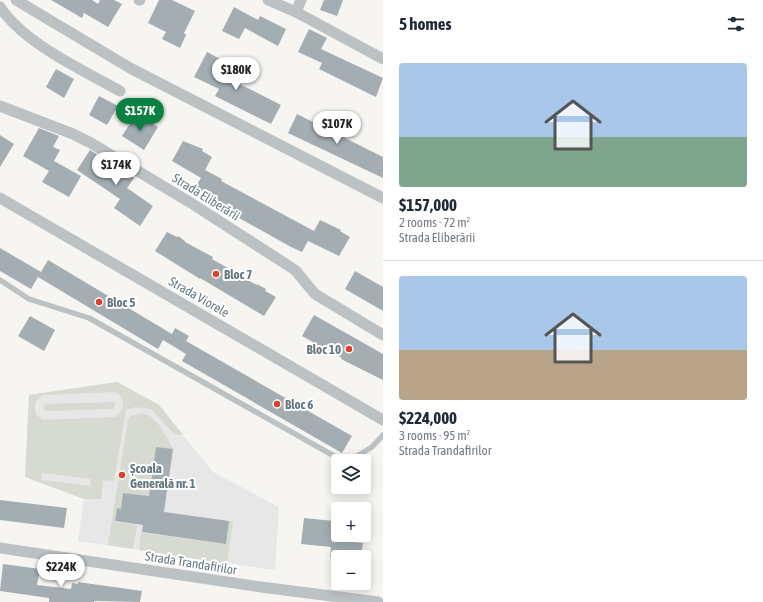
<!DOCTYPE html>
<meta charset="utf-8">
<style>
:root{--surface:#fff;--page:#f2f2f3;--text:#1f2937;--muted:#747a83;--line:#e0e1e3;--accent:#0b8043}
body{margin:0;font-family:"Asap Condensed",sans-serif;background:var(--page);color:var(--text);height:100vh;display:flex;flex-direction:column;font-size:15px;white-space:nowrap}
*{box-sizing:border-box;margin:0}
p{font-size:13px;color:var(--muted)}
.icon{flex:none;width:22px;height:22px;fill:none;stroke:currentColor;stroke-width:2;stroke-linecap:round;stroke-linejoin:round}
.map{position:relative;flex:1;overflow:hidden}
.side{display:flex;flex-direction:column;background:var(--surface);width:380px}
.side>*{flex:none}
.tools{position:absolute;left:331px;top:454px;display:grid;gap:8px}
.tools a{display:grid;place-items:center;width:40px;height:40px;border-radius:4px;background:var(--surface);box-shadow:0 2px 10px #0003;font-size:20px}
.price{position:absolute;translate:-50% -34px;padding:0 9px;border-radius:14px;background:#fff;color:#222;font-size:13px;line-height:26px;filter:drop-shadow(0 1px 2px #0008)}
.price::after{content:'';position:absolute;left:50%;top:24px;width:12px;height:9px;margin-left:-6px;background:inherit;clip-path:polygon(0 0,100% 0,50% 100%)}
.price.on{background:var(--accent);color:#fff}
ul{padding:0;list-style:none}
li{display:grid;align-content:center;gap:8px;height:212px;padding:0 16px}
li+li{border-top:1px solid var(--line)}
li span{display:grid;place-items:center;height:124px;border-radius:4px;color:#555}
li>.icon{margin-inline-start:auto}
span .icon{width:72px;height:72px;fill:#fffc;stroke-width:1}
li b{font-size:17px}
h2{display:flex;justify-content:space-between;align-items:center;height:48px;padding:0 16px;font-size:17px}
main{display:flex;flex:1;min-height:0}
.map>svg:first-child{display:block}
</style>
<main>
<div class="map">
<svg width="383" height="602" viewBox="0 0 383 602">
<rect width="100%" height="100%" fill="#f6f5f2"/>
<path fill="#e6e7e6" d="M117 382 159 405 213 472 279 507 275 570 78 541 84 499 25 477 29 395Z"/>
<g fill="#d6dad1" fill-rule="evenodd">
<path d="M117 382 159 405 183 435 174 434 151 409 135 407 126 410 114 481 103 480 101 499H84L25 477 29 395ZM115 392C127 398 125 411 115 417L43 420C35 416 33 409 36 401L43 395ZM42 473 91 479 90 486 41 480Z"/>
<path d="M113 402 115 405 113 409 47 411 43 408 46 404Z"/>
<path d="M142 413C158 417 166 436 173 449L156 447 149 496 123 493 121 509 117 508 115 522 137 525 133 549 108 545 128 420 131 416Z"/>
<path d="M229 521 233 522 227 564 139 550 142 525V533L226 544Z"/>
</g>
<g fill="#a4aeb2">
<path d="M51 0H92L98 4 100 0H114L122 4 108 27 84 13 82 18Z"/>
<path d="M159 0H172L195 11 184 33 186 35 180 48 162 39 166 32 148 23Z"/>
<path d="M324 0H343L337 16 320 10Z"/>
<path d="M234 7 258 20 260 16 286 29 278 46 245 28 239 39 222 31Z"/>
<path d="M309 29 327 38 321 49 383 78 376 97 319 69 322 63 298 52Z"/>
<path d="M207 52 224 61 218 73 281 105 271 124 215 96 219 89 194 77Z"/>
<path d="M56 69 74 79 64 98 46 87Z"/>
<path d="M99 96 118 106 107 125 89 115Z"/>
<path d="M136 114 158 127 144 150 122 136Z"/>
<path d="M297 114 383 157V178L288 133Z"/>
<path d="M39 128 59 136 53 147 60 150 54 161 81 176 69 197 42 182 49 171 23 156Z"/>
<path d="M0 135 14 144 0 167Z"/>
<path d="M183 141 203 149 202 151 212 157 205 170 222 179 221 181 314 231 320 220 341 230 340 231 350 237 339 256 308 241 302 252 291 247 200 196 193 191 201 178 172 161Z"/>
<path d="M90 150 134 178 127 188 153 206 140 226 114 208 120 199 77 170Z"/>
<path d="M167 232 177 237 178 236 185 241V242L213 257 212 259 233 271 234 270 241 274 240 276 257 285V284L266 289 265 291 276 297 264 316 200 278V279L155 251Z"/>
<path d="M0 248 41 272 48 260 172 334 175 328 189 336 186 341 352 436 342 453 182 361 186 354 163 340 158 349 38 277 31 289 0 271Z"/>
<path d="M355 271 383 287V311L345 289Z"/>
<path d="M314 315 383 354V380L341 359 342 358 321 346V348L312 343 313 342 302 336Z"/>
<path d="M30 316 55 330 44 351 18 336Z"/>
<path d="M156 447 173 449 164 512 229 521 226 544 142 532 143 525 115 521 117 508 121 509 123 493 149 496Z"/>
<path d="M0 500 67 508 64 528 0 520Z"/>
<path d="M304 518 334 521 332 540 363 543 361 557H330L331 547 301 544Z"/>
<path d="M3 564 40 569 37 585 71 589 72 583 78 584V582L142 591 140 602 94 601V602H49V598L0 591Z"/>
</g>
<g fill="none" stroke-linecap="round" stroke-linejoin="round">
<g stroke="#bcc2c4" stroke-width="5.5">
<path d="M0 280 29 299 89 318 343 461"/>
<path d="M349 461 372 447 383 435"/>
</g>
<g stroke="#bcc2c4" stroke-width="11">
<path d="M16 0 130 68 383 198"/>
<path d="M139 0H140"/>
<path d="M268 0 296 12 301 0"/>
<path d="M0 7C25 44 81 69 120 91"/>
<path d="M296 12 383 59"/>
<path d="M0 106 73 134 91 143 191 203 295 270 315 294 383 335"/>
<path d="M0 198 383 420"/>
<path d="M0 548 261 587 378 602"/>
</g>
</g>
<g fill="#dc412c" stroke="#fff" stroke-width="1.5">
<circle cx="216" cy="274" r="4"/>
<circle cx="99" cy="302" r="4"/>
<circle cx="349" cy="349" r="4"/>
<circle cx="277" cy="404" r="4"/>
<circle cx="122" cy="475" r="4"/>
</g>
<g text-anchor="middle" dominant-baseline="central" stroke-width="4" stroke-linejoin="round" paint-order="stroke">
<g font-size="13" fill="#667982" stroke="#fff">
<text transform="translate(206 197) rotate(32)">Strada Eliberării</text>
<text transform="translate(199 297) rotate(30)">Strada Viorele</text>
<text transform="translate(191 563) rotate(9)">Strada Trandafirilor</text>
</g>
<g font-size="13" font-weight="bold" fill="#667982" stroke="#fff" text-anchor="start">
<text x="224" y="274">Bloc 7</text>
<text x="107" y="302">Bloc 5</text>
<text x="341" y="349" text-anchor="end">Bloc 10</text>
<text x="285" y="404">Bloc 6</text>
<text x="130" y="468">Școala<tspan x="130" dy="15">Generală nr. 1</tspan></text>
</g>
</g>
</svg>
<div class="tools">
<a><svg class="icon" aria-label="layers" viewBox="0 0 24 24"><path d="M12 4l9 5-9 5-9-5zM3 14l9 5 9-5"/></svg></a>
<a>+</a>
<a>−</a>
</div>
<b class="price" style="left:236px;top:91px">$180K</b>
<b class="price on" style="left:140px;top:132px">$157K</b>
<b class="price" style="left:337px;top:145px">$107K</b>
<b class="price" style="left:116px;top:186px">$174K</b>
<b class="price" style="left:61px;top:588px">$224K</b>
</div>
<section class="side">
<h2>5 homes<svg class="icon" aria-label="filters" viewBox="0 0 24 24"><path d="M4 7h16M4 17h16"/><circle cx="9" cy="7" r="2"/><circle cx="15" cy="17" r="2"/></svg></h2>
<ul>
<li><span style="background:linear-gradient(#a9c7e8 60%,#7fa58c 0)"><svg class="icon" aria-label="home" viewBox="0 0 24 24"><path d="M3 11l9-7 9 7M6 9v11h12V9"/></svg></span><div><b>$157,000</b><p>2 rooms · 72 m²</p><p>Strada Eliberării</p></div></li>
<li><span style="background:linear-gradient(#a9c7e8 60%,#b9a48a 0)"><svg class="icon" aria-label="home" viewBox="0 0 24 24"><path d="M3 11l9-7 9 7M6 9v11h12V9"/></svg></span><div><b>$224,000</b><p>3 rooms · 95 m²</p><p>Strada Trandafirilor</p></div></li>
</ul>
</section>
</main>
